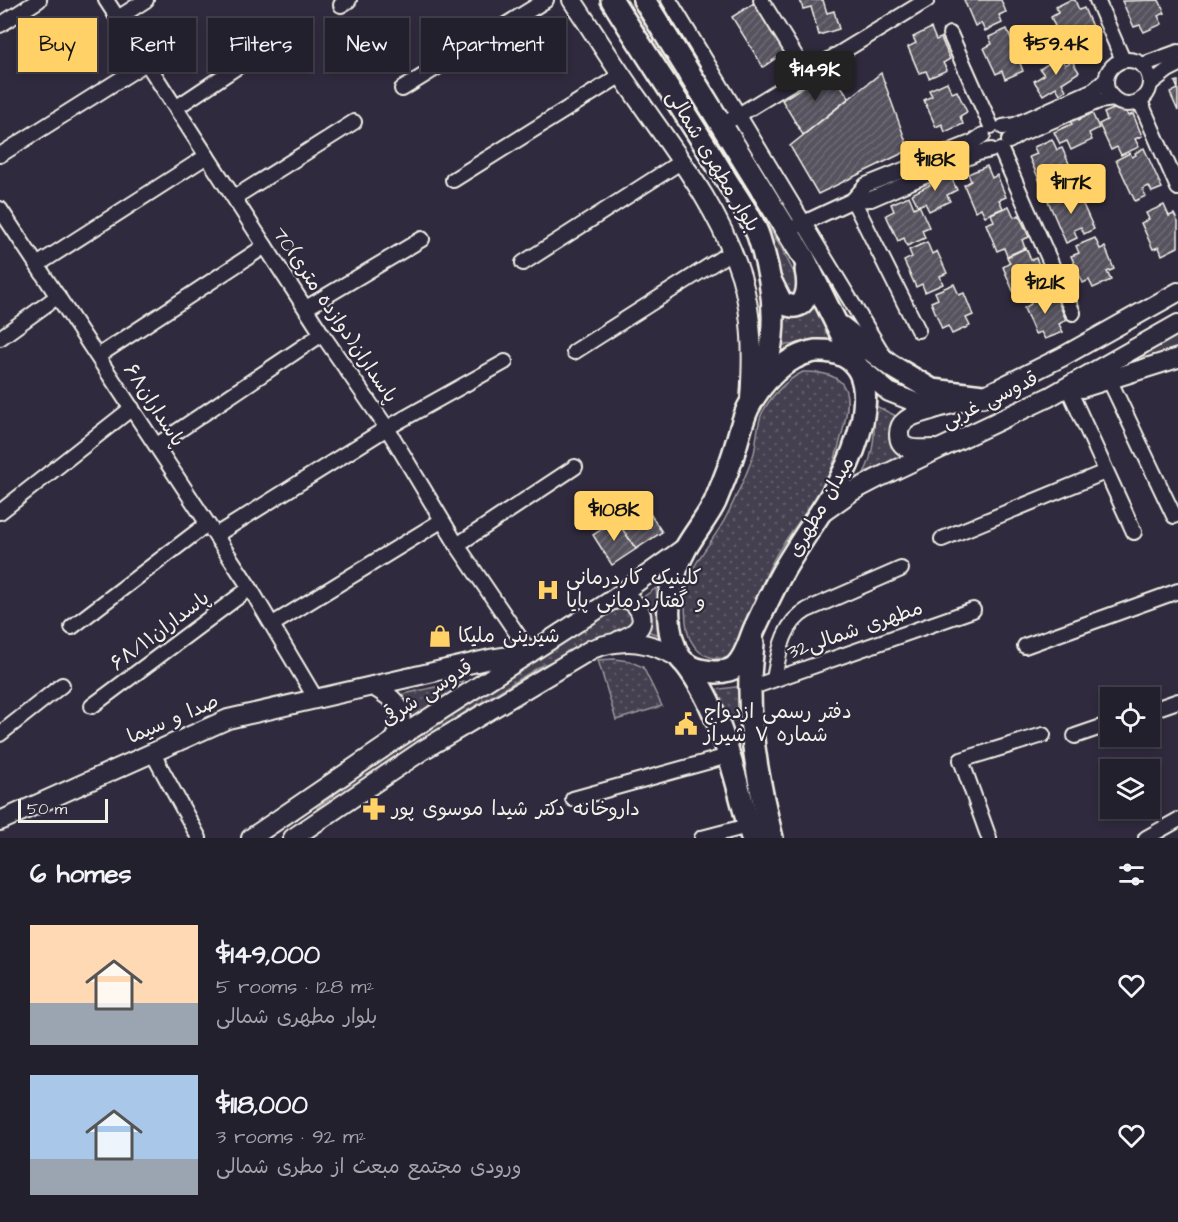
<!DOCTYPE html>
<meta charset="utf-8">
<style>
:root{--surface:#23202e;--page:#2b2836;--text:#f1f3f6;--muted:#a3a3aa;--line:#403e4a;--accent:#ffd166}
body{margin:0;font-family:"Architects Daughter","Playpen Sans Arabic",sans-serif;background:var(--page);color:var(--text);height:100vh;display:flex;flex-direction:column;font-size:22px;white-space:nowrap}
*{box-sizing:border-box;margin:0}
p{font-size:20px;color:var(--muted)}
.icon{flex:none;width:33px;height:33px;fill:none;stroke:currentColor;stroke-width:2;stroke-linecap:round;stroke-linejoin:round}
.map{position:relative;height:838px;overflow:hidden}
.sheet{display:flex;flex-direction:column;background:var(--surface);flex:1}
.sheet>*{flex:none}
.hud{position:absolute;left:18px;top:18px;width:600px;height:54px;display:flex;gap:12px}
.buttons{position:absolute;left:1100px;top:687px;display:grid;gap:12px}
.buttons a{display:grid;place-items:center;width:60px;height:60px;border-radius:0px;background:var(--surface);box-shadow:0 3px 9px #0003,0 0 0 2px var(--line);font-size:30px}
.scale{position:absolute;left:18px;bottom:15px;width:90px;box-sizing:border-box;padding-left:6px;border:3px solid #f4f1e8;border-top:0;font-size:16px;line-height:21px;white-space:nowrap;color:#f4f1e8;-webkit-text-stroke:4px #2f2a3d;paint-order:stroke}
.price{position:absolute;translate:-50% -51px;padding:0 14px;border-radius:6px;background:var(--accent);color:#111;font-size:20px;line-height:39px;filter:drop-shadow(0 2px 3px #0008)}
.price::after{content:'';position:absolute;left:50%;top:36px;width:18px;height:14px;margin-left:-9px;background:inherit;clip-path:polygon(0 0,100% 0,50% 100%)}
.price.selected{background:#222;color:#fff}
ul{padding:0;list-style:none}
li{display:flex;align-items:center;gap:18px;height:150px;padding:0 30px}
li span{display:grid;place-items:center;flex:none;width:168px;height:120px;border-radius:0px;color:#555}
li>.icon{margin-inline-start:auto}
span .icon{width:72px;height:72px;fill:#fffc;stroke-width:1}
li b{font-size:26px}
h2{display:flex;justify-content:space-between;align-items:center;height:72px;padding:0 30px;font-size:26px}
.tag{padding:0 21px;border-radius:0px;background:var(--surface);box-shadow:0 3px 9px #0003,0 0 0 2px var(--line);font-size:21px;line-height:54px}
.tag.selected{background:var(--accent);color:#111}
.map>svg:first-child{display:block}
</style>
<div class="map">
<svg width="1178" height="838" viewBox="0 0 1178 838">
<defs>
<pattern id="grass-dots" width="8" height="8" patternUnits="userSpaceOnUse" patternTransform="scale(1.5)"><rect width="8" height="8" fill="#454050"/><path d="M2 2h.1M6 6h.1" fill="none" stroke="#605c69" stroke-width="1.8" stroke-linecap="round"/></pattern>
<pattern id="building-hatch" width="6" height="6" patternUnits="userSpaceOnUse" patternTransform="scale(1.5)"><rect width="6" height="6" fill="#56525f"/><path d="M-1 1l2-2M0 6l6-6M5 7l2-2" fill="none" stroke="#6f6b76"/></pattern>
</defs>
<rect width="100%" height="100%" fill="#2f2a3d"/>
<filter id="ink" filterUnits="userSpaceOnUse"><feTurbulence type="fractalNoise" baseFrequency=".0167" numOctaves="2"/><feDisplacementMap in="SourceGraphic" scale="12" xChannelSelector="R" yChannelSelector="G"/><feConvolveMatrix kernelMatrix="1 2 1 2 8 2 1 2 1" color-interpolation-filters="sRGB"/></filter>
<g filter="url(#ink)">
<g fill="url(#grass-dots)" stroke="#9c989c" stroke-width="1.5">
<path d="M620 0H627L781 247 797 279 799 293 791 300Z"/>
<path d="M814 299 834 340C825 341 789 346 782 345L780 316 794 315Z"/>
<path d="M803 372C852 371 852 395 842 434 838 450 833 467 826 481 812 508 790 530 775 557 763 579 754 604 746 628 739 648 734 663 710 657 701 655 694 647 690 639 685 628 685 611 685 599 687 564 713 544 727 515 737 495 747 474 754 453 757 440 757 424 762 413 771 396 786 380 803 372Z"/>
<path d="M874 405 898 417C885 433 886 443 902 456L864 473C875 453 875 427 874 405Z"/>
<path d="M656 588 661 636 647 631C654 618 651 609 639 600Z"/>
<path d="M631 607 636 624 539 667 467 711 319 811 317 808 383 758 519 672 610 608Z"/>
<path d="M614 659 629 661 643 667 662 706 616 720 598 660Z"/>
<path d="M463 681 464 685 410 719 399 695Z"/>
<path d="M742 686 744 720H733L726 726 713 690Z"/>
</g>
<path fill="#454050" stroke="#9c989c" stroke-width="1.5" d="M1178 335V350L1139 361 1150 350Z"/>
<g fill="url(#building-hatch)" stroke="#f4f1e8" stroke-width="1.5">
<path d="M800 0H823L827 13 834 11 839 29 819 35 811 7 803 9Z"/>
<path d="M964 0H1001L1006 12 999 15 1002 23 985 31 981 23 975 26Z"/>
<path d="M1070 0H1075L1079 10 1084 8 1093 29 1086 33 1090 41 1072 48 1068 41 1062 43 1051 17 1058 13 1056 7Z"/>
<path d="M1159 0 1165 13 1158 16 1162 24 1144 32 1140 25 1134 27 1122 1Z"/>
<path d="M754 3 785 52 763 67 732 17Z"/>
<path d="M931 28 936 40 941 38 950 59 943 63 947 70 929 78 926 71 919 73 908 47 916 43 913 37Z"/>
<path d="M1007 29 1012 41 1017 38 1027 60 1020 63 1023 71 1005 79 1002 71 996 74 984 48 992 44 989 37Z"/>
<path d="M1060 56 1065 65 1072 61 1079 72 1062 83 1066 90 1060 94 1056 87 1043 95 1034 81 1044 75 1040 69Z"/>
<path d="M825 73 830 81 836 78 849 98 803 135 782 100Z"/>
<path d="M881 73 909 150 818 194 790 146Z"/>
<path d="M1178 81V111L1170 93 1178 89 1175 82Z"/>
<path d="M947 82 952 93 957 91 967 112 960 116 963 124 945 132 942 124 936 127 924 100 932 96 929 90Z"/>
<path d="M1123 105 1128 116 1133 114 1142 136 1135 139 1139 147 1121 155 1117 147 1111 150 1099 124 1107 120 1104 113Z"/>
<path d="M1076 113 1079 120 1092 113 1099 128 1089 133 1092 140 1071 150 1067 141 1060 144 1054 132 1072 124 1068 116Z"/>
<path d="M1052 139 1057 150 1062 148 1072 170 1064 173 1068 181 1050 189 1047 181 1041 184 1029 157 1037 154 1034 147Z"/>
<path d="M1144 148 1162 188 1152 192 1149 186 1142 189 1146 196 1135 201 1116 160 1130 153 1132 157 1136 155 1135 153Z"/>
<path d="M987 166 992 178 997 175 1006 197 999 200 1003 208 985 216 981 208 975 211 964 185 971 181 968 174Z"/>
<path d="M934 174 937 181 950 175 957 190 947 195 950 201 929 211 925 203 918 206 912 194 930 185 926 178Z"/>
<path d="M1076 189 1094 229 1084 234 1081 227 1074 230 1077 238 1066 243 1048 201 1061 195 1063 199 1067 197 1066 194Z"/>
<path d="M909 196 914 208 919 205 929 227 922 230 925 238 907 246 904 238 898 241 886 215 894 211 891 204Z"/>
<path d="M1164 205 1169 216 1174 214 1178 222V247L1162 255 1159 247 1153 249 1141 223 1149 219 1146 213Z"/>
<path d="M1009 206 1014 217 1019 215 1029 237 1022 240 1025 248 1007 256 1004 248 997 251 986 224 994 221 991 214Z"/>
<path d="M1095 238 1100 249 1105 247 1114 269 1107 272 1111 280 1093 288 1089 280 1083 283 1071 256 1079 253 1076 246Z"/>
<path d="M927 242 932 254 937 251 947 273 940 276 943 284 925 292 922 284 916 287 904 261 912 257 909 250Z"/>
<path d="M1026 248 1031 260 1036 258 1045 279 1038 283 1042 290 1024 298 1020 291 1014 293 1003 267 1010 263 1007 257Z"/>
<path d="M954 284 959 295 964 293 973 315 966 318 970 326 952 334 948 326 942 329 931 302 938 299 935 292Z"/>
<path d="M1047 289 1052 301 1057 299 1066 320 1059 324 1063 332 1045 339 1041 332 1035 334 1024 308 1031 304 1028 298Z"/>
<path d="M643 503 662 532 636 549 616 520Z"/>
<path d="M616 520 636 549 612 565 593 535Z"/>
</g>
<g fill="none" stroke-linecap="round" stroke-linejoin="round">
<g stroke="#f4f1e8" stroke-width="18">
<g id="street">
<path d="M106 0 322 334 387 428 457 545 530 653"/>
<path d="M669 0 884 356"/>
<path d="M761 0 806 73"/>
<path d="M1097 0 1123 60"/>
<path d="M341 5 349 0"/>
<path d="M118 18 146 0"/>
<path d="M0 25 39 0"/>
<path d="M950 34 991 126"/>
<circle cx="1128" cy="82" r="22"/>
<path d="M1142 65 1178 52"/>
<path d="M1150 84 1168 70 1178 65"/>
<path d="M402 89 546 0"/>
<path d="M1140 101 1178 188"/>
<path d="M177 107 288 33"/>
<path d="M732 119 927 0"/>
<path d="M1003 127 1015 125 1094 90 1106 80"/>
<path d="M1009 141 1020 134 1099 101 1114 99"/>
<path d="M1001 150 1073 313"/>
<path d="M0 155 146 63"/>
<path d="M453 180 621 75"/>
<path d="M235 197 354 122"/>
<path d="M853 200 866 185 973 142 983 135"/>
<path d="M853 200 918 330"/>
<path d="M0 209 250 588 316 699"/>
<path d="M797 226 853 200 871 199 978 153 991 150"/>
<path d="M523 263 682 161"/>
<path d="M37 265 207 156"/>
<path d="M306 308 422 239"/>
<path d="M0 338 58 296"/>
<path d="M574 352 731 252"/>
<path d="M98 356 265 246"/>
<path d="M1109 379 1174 516"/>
<path d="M1070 392 1134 532"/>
<path d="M157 445 322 334"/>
<path d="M0 512 132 408"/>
<path d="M216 535 387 428 505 362"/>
<path d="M942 539 1105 472"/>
<path d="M457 545 575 467"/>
<path d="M273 624 441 521"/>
<path d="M72 627 207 524"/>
<path d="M1025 646 1178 591"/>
<path d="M774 679C779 653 782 624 807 610L901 569"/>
<path d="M750 688 973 610"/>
<path d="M92 706 250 588"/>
<path d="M1149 711 1178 701"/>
<path d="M0 734 62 685"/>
<path d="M1075 736 1110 724"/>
<path d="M152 752 199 838"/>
<path d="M573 799 728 756"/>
<path d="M702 838 748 826"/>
<path d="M989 838 961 760 1043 735"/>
<path d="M1146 838 1178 820"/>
</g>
</g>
<g stroke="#f4f1e8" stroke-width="22">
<g id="secondary">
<path d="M572 0C594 33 615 67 638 99 677 155 720 210 741 276 753 316 753 358 750 399"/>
<path d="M856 364 889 392 922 405 937 408 983 396 1062 357 1178 292"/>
<path d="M1082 388 1178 358"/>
<path d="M934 449C921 449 899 453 899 434 899 429 901 424 905 421 912 414 928 412 937 408"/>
<path d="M822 513 853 491 880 477 1049 397 1178 324"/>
<path d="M612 600C616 600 621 598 626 599 638 602 647 619 638 629 633 635 625 638 618 641"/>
<path d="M373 686C398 700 408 712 395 740"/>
<path d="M0 821 228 719 490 659 530 653"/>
<path d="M251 838 395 740 612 600 687 546"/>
<path d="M293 838 423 750 592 649C626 637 648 641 680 658"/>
</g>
</g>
<g stroke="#f4f1e8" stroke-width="26">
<g id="primary">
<path d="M612 0C649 60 689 117 725 178 736 196 753 219 759 238 775 286 780 339 759 385"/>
<path d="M644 0 804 258 856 364"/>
<path d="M771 282 781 302C807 317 810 288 806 270"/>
<path d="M841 327 890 365 932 390 983 396"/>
<path d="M815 351C834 350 852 355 860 373 867 388 865 406 862 422 848 483 812 520 782 573 772 591 763 611 754 630 749 642 746 656 736 666 725 676 696 672 685 663 678 658 675 648 672 639 664 609 671 575 686 548 695 532 707 518 715 502 721 487 728 471 733 455 738 440 741 423 748 408 761 382 786 356 815 351Z"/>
<path d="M753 643C752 658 749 674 750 690 750 740 760 789 772 838"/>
<path d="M685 663C723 712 735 779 752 838"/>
</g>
</g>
<use href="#street" stroke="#2f2a3d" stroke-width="14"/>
<use href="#secondary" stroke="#2f2a3d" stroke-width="18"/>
<use href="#primary" stroke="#2f2a3d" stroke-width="21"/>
</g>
</g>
<defs>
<g id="hospital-bare" transform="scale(1.8)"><path d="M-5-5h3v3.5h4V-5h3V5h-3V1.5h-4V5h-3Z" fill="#ffd166" stroke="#2f2a3d" stroke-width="2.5" paint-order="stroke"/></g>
<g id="shop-bare" transform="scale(1.8)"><path d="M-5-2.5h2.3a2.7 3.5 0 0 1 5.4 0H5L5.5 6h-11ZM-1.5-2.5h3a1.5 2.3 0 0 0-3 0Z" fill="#ffd166" stroke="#2f2a3d" stroke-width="2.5" paint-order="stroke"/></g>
<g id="civic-bare" transform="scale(1.8)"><path d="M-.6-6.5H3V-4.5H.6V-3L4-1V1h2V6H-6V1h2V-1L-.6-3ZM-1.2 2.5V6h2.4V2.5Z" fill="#ffd166" stroke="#2f2a3d" stroke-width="2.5" paint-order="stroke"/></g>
<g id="pharmacy-bare" transform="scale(1.8)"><path d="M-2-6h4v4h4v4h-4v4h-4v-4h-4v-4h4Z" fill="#ffd166" stroke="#2f2a3d" stroke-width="2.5" paint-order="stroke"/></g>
</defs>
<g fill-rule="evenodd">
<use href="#hospital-bare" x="548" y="590"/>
<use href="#shop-bare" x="440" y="636"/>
<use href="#civic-bare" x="686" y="724"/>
<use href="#pharmacy-bare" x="374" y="809"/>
</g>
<g text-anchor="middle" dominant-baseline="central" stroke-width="4.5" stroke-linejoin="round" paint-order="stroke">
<g font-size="20" fill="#f4f1e8" stroke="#2f2a3d">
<text transform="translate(713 161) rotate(59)">بلوار مطهری شمالی</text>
<text transform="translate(335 315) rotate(56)">70پاسداران(دوازده متری)</text>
<text transform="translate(990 400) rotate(-26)">قدوسی غربی</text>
<text transform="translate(154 405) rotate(57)">پاسداران۶۸</text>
<text transform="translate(821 507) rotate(-60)">میدان مطهری</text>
<text transform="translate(855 630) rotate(-19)">32مطهرى شمالى</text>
<text transform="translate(160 631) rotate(-37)">پاسداران۶۸/۱۱</text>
<text transform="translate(427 693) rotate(-33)">قدوسی شرقی</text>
<text transform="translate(173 719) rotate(-23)">صدا و سیما</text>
</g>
<g font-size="20" fill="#f4f1e8" stroke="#2f2a3d" text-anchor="start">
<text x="566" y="578">کلینیک کاردرمانی<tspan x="566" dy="23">و گفتاردرمانی پایا</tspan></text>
<text x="458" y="636">شیرینى ملیکا</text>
<text x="704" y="712">دفتر رسمی ازدواج<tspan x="704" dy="23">شماره ۷ شیراز</tspan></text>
<text x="392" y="809">داروخانه دکتر شیدا موسوی پور</text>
</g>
</g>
</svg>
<div class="buttons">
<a><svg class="icon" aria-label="locate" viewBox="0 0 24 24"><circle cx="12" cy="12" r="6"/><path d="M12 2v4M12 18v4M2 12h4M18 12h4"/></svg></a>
<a><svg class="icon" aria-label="layers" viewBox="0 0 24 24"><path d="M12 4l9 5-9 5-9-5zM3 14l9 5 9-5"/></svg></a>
</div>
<div class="scale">50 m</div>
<b class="price" style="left:1056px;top:76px">$59.4K</b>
<b class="price selected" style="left:815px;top:102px">$149K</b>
<b class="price" style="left:935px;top:192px">$118K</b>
<b class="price" style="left:1071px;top:215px">$117K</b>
<b class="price" style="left:1045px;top:315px">$121K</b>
<b class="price" style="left:614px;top:542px">$108K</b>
<div class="hud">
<a class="tag selected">Buy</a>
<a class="tag">Rent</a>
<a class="tag">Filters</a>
<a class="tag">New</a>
<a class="tag">Apartment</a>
</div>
</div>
<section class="sheet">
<h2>6 homes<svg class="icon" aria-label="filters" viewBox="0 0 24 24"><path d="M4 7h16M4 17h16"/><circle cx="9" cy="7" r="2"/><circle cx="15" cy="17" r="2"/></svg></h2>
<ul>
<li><span style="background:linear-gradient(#ffd9b3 65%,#9aa5b1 0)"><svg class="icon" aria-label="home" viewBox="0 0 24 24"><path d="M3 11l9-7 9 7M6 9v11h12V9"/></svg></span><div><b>$149,000</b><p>5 rooms · 128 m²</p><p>بلوار مطهری شمالی</p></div><svg class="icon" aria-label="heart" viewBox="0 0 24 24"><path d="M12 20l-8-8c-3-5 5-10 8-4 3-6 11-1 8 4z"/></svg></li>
<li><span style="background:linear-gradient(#a9c7e8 70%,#9aa5b1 0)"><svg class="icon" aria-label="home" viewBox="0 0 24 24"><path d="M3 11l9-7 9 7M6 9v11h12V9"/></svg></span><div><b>$118,000</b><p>3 rooms · 92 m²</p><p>ورودی مجتمع مبعث از مطری شمالی</p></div><svg class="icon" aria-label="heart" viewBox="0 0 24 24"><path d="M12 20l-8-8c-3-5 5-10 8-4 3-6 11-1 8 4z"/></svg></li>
</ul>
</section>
